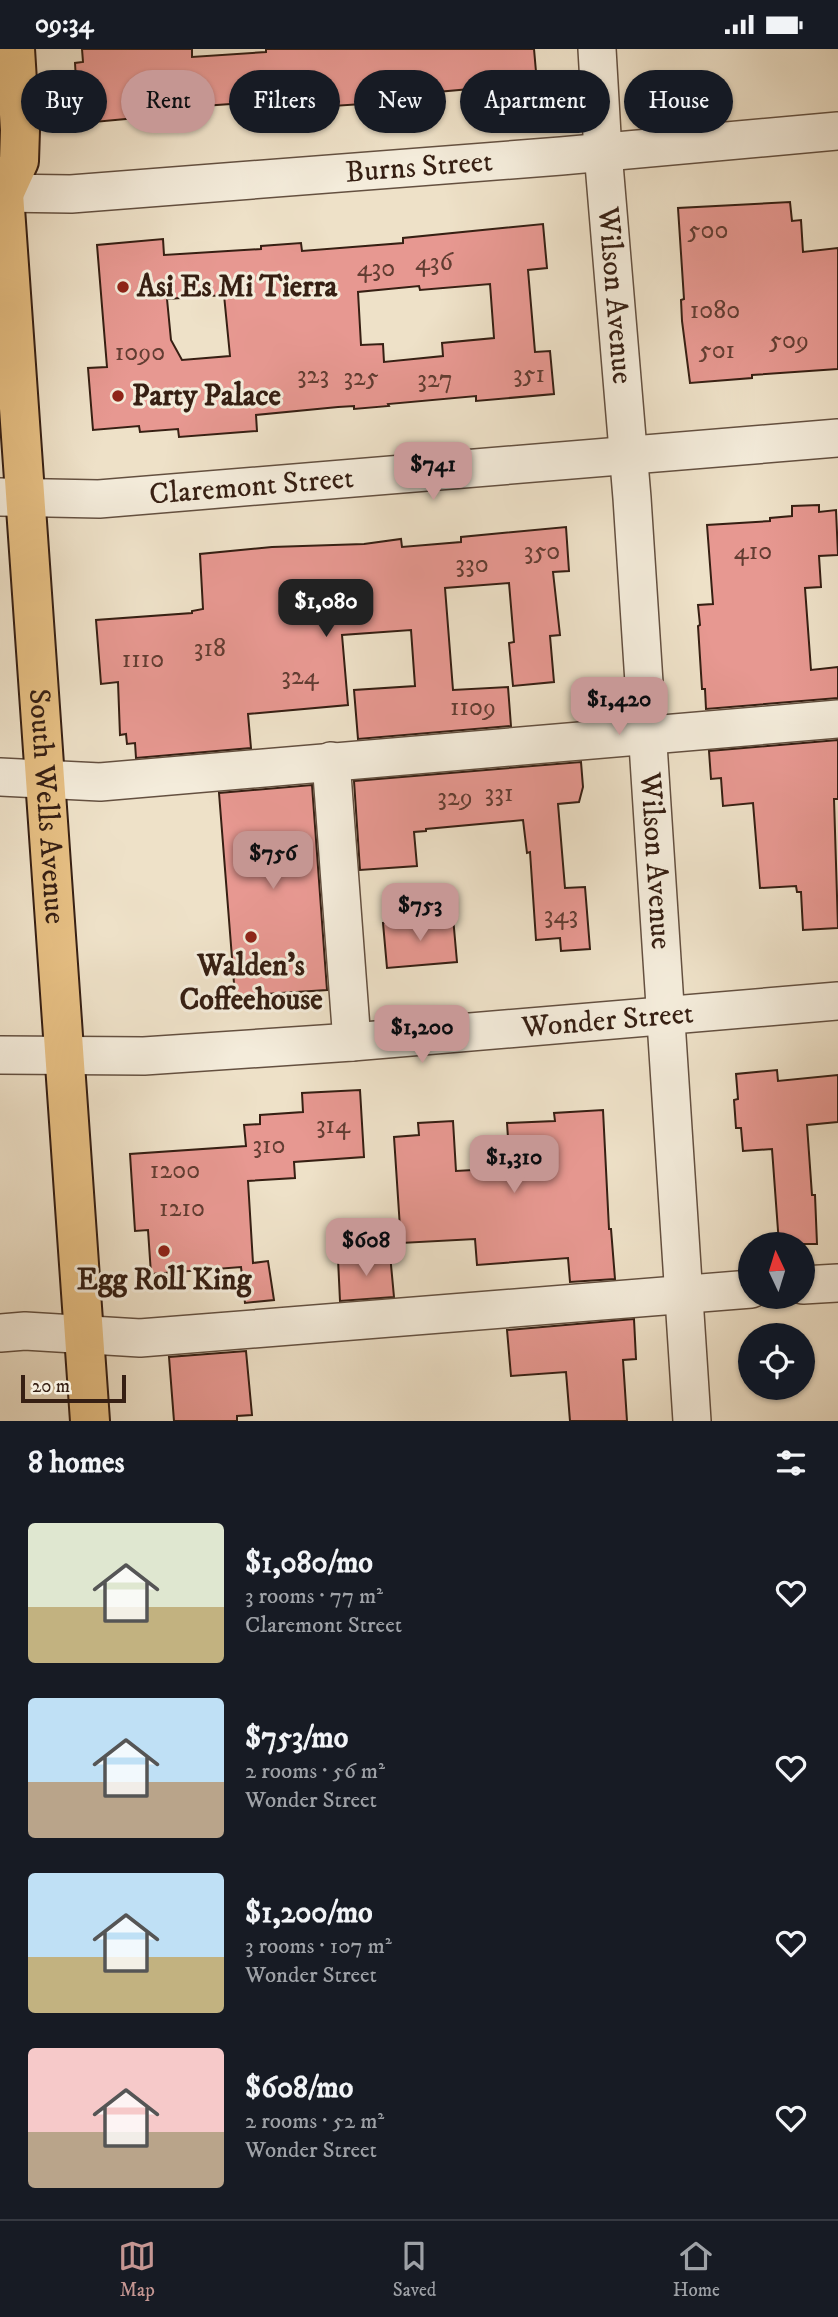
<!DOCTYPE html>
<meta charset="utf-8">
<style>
:root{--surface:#171b24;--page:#20242c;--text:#f1f3f6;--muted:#9ea1a6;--line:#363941;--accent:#c59692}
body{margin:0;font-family:"IM FELL DW Pica",serif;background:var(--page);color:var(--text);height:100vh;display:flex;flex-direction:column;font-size:26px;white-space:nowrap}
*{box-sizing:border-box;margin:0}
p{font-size:23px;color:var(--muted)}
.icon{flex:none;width:38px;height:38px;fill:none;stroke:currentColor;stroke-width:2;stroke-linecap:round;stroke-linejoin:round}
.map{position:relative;height:1372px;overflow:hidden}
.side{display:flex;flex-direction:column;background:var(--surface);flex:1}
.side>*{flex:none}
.top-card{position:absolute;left:21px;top:21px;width:796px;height:63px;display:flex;gap:14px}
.needle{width:46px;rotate:356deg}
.buttons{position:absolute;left:738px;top:1183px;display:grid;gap:14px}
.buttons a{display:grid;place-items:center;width:77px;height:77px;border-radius:50%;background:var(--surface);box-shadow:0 2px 5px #0004;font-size:35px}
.scale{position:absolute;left:21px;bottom:18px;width:105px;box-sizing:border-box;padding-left:7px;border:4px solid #361f13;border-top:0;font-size:19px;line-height:24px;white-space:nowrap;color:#361f13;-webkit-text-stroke:5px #f4ecdb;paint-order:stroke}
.price{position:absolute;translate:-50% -60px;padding:0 16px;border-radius:14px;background:var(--accent);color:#111;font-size:23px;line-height:46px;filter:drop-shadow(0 2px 4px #0008)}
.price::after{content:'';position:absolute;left:50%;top:42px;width:21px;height:16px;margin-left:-10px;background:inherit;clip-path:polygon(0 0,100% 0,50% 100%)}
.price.on{background:#222;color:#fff}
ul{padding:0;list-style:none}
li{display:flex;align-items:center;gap:21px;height:175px;padding:0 28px}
li span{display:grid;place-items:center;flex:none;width:196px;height:140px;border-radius:7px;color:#555}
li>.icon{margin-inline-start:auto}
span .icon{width:84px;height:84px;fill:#fffc;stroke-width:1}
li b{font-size:30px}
h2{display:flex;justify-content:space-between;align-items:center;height:84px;padding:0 28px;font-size:30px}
.pill{padding:0 24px;border-radius:32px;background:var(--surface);box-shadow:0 2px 5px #0004;font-size:24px;line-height:63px}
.pill.on{background:var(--accent);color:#111}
.status{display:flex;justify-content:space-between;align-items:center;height:49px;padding:0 35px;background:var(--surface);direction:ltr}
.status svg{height:19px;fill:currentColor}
.dock{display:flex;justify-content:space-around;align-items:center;height:98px;border-top:2px solid var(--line);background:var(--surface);font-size:19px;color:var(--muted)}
.dock a{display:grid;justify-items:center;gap:4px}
.dock .on{color:var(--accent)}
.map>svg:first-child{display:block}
</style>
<div class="status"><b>09:34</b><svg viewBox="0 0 49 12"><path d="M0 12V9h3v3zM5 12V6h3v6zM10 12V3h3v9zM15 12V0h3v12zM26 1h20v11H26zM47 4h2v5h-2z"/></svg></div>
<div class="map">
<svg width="838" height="1372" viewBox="0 0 838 1372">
<rect width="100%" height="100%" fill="#eee1c8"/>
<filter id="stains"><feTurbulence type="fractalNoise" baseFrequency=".00286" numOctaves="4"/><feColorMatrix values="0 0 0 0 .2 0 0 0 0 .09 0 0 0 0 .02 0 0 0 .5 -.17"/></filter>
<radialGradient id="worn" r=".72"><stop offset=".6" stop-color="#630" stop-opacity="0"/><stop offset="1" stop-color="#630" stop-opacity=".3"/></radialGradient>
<g fill="#e79891" stroke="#361f13" stroke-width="2" fill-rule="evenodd">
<path d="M82 0H192V8L266 3V0H534L537 34 392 47V53L333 57V48L146 61 147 68 94 73 93 67 78 68 75 14 83 13Z"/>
<path d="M790 153 792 172 801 171 803 203 838 199V320L752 326V329L690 334 682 272 681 251 684 250 678 159Z"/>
<path d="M543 175 547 219 528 221 535 303 550 302 554 345 476 352V347L388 355 389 357 354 360V357L338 358 256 366 257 382 179 388 178 380 140 383 139 377 93 381 88 319 107 318 97 196 163 190 164 206 261 200V197L301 194 302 202 403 194V189ZM490 235 494 289 442 294 443 307 384 313 383 295 361 296 358 243 419 237 420 241ZM224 246 230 307 182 311 171 291 167 250Z"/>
<path d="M819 456V463L836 461 838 506 819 507 821 538 805 539 811 621 838 618V649L706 660 705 640H702L698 577 700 576 698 556 713 555 707 476 770 472V469L792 467V457Z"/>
<path d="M566 478 569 522 553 523 560 586 550 587 554 633 513 637 509 594 514 593 509 534 445 539 453 641 508 638 511 677 358 690 354 641 415 637 411 581 342 586 348 656 248 665 251 699 136 709 135 694 127 695 126 685 120 686 118 633 101 635 96 571 192 564V562L203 560 200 505 272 498 364 495 401 490 402 498 461 493V488Z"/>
<path d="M838 691V750H834L838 879 803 881 801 843H797L796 837 760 839 753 754 723 757 721 729 711 730 709 702Z"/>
<path d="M581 713 583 738 579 753 558 755 565 839 585 838 590 900 561 902 560 889 536 891 530 803 527 804 523 771 426 780V782L414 783 417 817 360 821 354 732Z"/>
<path d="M312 736 327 941 235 947 219 744Z"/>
<path d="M453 868 457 913 387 919 383 874Z"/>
<path d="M777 1021 778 1032 838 1026V1073L807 1076 812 1146H815L817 1195H779L772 1100 743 1102 741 1079H736L734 1051 738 1050 736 1025Z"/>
<path d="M360 1041 364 1108 294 1113 295 1129 248 1132 253 1214 268 1212 274 1251 245 1254 241 1218 151 1225 148 1181 135 1182 130 1105 246 1097 244 1076 260 1075V1066L303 1063 302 1044Z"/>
<path d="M603 1061 609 1180H611L615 1230 570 1233 568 1209 477 1216 475 1190 401 1194 394 1088 419 1086 418 1074 453 1072 456 1122 510 1119 507 1074 555 1072 554 1064Z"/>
<path d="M390 1205 394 1248 340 1252 338 1210Z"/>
<path d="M634 1270 636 1310 623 1311 627 1372H570L566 1323 511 1327 507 1281Z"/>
<path d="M246 1302 252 1366 237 1367V1372H174L169 1308Z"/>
</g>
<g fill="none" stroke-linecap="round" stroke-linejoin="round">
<g stroke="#645040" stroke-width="40">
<g id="minor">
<path id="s1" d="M597 0 603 103 632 449 692 1372"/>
<path id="s2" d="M0 144 71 145 561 107 838 82"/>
<path id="s3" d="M0 448 99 450 838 389"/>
<path d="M331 712 352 993"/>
<path d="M0 728 100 733 838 670"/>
<path id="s4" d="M0 1006 144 1007 352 993 838 952"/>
<path d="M803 1236 838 1234"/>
<path d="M0 1284 25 1282 140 1289 751 1240"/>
</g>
</g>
<g stroke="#361f13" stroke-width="42">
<g id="major">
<path id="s5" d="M0 139 4 145 90 1372"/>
<path d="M4 145 19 112 20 81 15 0"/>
</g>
</g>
<use href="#minor" stroke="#f4ecdb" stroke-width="37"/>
<use href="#major" stroke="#e7c084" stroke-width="38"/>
</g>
<g fill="#8f2418" stroke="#f4ecdb" stroke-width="2.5">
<circle cx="123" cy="238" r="7"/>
<circle cx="118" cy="347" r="7"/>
<circle cx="251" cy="888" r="7"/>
<circle cx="164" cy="1202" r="7"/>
</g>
<g text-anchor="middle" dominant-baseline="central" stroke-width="6" stroke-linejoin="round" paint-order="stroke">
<g font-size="26" fill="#623d32">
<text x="708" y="181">500</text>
<text x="434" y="213">436</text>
<text x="376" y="219">430</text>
<text x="715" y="261">1080</text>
<text x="789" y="291">509</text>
<text x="717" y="301">501</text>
<text x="140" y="303">1090</text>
<text x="529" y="325">351</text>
<text x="313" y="326">323</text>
<text x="361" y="328">325</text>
<text x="435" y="330">327</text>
<text x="542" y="502">350</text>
<text x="753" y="502">410</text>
<text x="472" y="515">330</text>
<text x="210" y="599">318</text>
<text x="143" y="610">1110</text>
<text x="300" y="627">324</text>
<text x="473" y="658">1109</text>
<text x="499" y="744">331</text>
<text x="455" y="748">329</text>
<text x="561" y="866">343</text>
<text x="333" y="1076">314</text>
<text x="269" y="1096">310</text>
<text x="175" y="1121">1200</text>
<text x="182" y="1159">1210</text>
</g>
<g font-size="30" fill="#361f13" stroke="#f4ecdb">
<text stroke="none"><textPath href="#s2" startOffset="420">Burns Street</textPath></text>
<text stroke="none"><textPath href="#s1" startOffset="247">Wilson Avenue</textPath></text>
<text stroke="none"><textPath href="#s3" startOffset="252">Claremont Street</textPath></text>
<text stroke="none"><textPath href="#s5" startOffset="621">South Wells Avenue</textPath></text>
<text stroke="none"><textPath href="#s1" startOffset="814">Wilson Avenue</textPath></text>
<text stroke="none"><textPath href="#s4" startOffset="609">Wonder Street</textPath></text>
</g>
<g font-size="30" font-weight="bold" fill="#361f13" stroke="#f4ecdb" text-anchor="start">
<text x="137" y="238">Asi Es Mi Tierra</text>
<text x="132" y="347">Party Palace</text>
<text x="251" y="917" text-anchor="middle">Walden's<tspan x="251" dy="34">Coffeehouse</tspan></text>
<text x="164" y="1231" text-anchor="middle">Egg Roll King</text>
</g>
</g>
<rect width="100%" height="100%" filter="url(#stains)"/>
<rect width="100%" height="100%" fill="url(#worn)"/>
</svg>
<div class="buttons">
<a><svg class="needle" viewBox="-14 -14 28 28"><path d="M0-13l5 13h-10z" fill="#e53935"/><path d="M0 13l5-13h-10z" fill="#9ea1a6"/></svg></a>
<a><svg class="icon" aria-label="locate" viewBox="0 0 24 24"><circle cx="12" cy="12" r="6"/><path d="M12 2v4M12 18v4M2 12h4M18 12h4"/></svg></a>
</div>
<div class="scale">20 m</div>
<b class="price" style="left:433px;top:453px">$741</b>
<b class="price on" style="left:326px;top:590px">$1,080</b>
<b class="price" style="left:619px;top:688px">$1,420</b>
<b class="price" style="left:273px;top:842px">$756</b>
<b class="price" style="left:420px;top:894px">$753</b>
<b class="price" style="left:422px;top:1016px">$1,200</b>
<b class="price" style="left:514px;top:1146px">$1,310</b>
<b class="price" style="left:366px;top:1229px">$608</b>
<div class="top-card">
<a class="pill">Buy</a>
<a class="pill on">Rent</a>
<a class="pill">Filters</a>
<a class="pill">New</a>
<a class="pill">Apartment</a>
<a class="pill">House</a>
</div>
</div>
<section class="side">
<h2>8 homes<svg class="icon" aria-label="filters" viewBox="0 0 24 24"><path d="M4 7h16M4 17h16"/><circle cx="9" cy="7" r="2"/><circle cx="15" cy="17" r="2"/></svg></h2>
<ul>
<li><span style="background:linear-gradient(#dfe7d0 60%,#c2b280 0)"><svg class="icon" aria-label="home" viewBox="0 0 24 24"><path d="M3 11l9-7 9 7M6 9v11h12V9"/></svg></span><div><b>$1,080/mo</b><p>3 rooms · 77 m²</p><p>Claremont Street</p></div><svg class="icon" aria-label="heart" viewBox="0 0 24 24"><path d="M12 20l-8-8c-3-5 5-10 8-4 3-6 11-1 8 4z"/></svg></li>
<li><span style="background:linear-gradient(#bfe0f5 60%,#b9a48a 0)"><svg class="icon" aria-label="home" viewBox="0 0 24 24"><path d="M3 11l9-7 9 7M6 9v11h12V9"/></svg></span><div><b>$753/mo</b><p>2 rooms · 56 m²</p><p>Wonder Street</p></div><svg class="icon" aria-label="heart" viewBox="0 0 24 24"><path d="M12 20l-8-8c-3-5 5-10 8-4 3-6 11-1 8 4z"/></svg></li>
<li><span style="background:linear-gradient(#bfe0f5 60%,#c2b280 0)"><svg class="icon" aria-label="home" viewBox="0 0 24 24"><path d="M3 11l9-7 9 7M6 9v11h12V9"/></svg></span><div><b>$1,200/mo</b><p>3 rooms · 107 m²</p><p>Wonder Street</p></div><svg class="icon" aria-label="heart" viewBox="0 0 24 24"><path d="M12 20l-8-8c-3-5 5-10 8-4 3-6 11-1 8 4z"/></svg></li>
<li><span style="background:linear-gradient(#f6c9c9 60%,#b9a48a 0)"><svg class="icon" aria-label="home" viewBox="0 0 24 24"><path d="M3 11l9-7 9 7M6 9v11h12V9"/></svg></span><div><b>$608/mo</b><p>2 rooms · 52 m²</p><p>Wonder Street</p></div><svg class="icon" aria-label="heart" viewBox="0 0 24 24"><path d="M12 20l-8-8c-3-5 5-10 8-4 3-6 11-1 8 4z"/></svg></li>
</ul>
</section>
<nav class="dock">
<a class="on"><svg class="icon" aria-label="map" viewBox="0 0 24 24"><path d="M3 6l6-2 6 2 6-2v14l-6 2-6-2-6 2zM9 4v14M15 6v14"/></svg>Map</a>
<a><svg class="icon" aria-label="saved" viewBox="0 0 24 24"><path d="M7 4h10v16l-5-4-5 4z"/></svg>Saved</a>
<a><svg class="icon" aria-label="home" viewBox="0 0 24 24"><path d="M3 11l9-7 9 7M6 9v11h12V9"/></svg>Home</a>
</nav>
